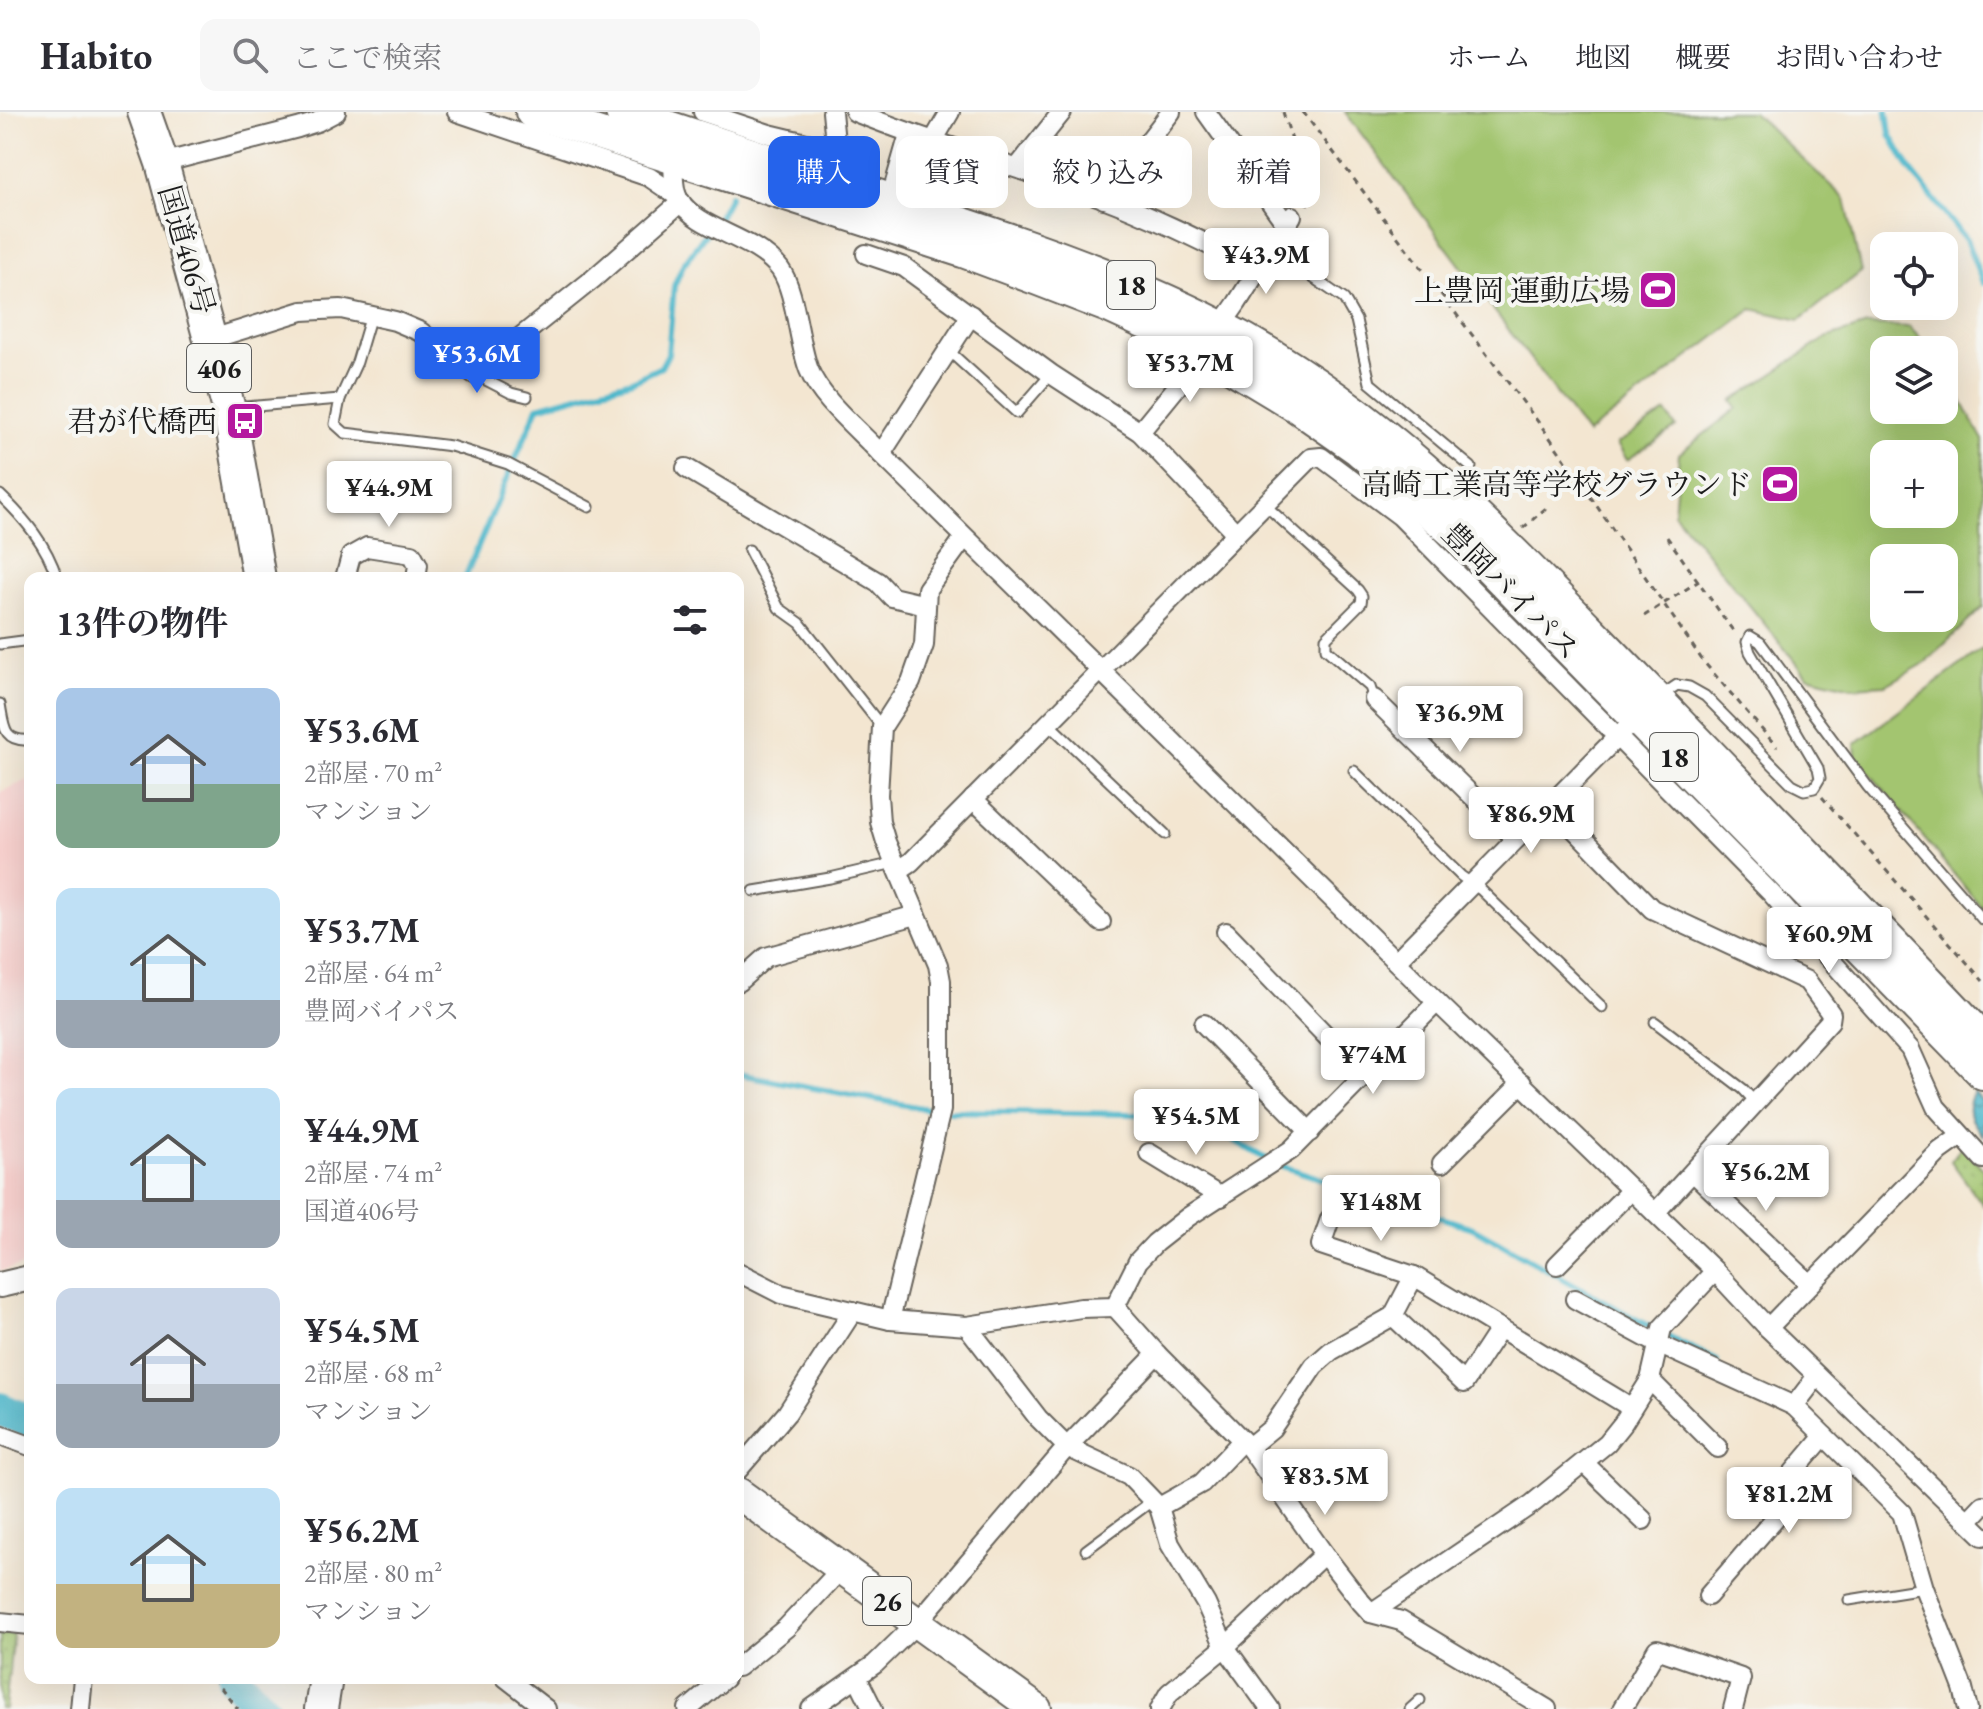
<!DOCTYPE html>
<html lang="ja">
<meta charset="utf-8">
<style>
:root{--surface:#fff;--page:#f7f7f7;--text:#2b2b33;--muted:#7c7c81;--line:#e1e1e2;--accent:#2563eb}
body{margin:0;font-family:"EB Garamond","Noto Serif JP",serif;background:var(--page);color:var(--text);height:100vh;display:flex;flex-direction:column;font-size:30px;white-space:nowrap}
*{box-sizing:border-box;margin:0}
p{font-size:26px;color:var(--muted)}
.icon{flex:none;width:44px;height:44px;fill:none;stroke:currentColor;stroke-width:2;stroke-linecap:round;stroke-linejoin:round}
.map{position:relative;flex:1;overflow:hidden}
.sheet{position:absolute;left:24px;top:460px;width:720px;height:1112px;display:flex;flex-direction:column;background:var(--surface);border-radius:16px;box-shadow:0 8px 32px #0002}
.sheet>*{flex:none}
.banner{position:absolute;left:768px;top:24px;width:760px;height:72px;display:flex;gap:16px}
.controls{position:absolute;left:1870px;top:120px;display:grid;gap:16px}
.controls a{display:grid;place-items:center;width:88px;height:88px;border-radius:16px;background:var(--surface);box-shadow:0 8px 32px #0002;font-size:40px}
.price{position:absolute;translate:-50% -68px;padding:0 18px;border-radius:8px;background:#fff;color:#222;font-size:26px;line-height:52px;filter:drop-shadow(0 2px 4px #0008)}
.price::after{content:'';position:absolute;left:50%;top:48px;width:24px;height:18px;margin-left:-12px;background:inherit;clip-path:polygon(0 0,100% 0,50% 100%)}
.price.on{background:var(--accent);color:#fff}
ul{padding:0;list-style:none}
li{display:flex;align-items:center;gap:24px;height:200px;padding:0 32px}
li span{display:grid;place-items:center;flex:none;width:224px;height:160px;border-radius:16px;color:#555}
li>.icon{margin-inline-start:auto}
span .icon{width:96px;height:96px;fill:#fffc;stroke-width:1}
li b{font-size:34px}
h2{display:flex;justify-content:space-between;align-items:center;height:96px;padding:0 32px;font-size:34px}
.pill{padding:0 28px;border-radius:16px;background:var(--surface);box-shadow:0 8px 32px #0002;font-size:28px;line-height:72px}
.pill.on{background:var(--accent);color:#fff}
header{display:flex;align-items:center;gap:48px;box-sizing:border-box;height:112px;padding:0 40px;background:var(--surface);border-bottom:2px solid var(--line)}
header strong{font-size:38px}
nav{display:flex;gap:44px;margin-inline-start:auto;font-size:28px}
.search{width:560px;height:72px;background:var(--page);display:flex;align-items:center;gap:20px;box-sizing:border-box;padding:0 28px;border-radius:16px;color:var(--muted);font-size:30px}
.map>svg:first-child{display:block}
</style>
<header>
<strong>Habito</strong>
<div class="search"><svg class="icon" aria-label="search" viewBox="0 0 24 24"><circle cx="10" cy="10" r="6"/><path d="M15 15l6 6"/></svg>ここで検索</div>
<nav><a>ホーム</a><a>地図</a><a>概要</a><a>お問い合わせ</a></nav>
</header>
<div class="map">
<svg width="1983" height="1597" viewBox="0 0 1983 1597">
<defs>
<pattern id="park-dots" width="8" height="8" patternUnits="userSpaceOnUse" patternTransform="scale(2)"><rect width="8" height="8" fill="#a3c56f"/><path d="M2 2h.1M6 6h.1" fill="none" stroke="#8ca960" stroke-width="1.8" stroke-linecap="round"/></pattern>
<pattern id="water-waves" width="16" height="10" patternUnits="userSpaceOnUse" patternTransform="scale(2)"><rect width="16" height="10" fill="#4db7cb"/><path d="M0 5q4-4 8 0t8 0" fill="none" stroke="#3f94a4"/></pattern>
</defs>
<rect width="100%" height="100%" fill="#f6f6f2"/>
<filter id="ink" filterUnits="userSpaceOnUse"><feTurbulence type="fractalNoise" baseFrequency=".0125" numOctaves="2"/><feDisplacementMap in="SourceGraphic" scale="16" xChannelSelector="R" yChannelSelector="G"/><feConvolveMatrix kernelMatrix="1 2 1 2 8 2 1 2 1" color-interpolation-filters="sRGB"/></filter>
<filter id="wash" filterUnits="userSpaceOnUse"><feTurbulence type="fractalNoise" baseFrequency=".006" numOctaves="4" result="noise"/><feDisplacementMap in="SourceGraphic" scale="32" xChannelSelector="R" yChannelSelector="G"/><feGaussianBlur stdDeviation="1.8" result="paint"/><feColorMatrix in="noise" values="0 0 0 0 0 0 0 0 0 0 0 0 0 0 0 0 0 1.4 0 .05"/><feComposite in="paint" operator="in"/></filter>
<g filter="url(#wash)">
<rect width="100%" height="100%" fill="#f3e6d1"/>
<path fill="#f7d0cd" d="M30 667V1152L0 1159V680Z"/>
<g fill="#a3c56f" stroke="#607046" stroke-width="2" fill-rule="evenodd">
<path d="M1345 0H1753L1845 87 1861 160 1800 208 1752 197 1587 322Z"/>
<path d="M1867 213 1909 215 1932 238H1884V298H1944V257L1983 328V495L1925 551 1886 573 1852 575 1807 564 1674 401 1679 342 1737 296 1732 289 1826 226ZM1884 342H1944V402H1884ZM1944 446V506H1884V446Z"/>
<path d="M1666 300 1676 315 1627 348 1617 332Z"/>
<path d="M1983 536V797L1856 645 1855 632Z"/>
</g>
<g fill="url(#park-dots)" stroke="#607046" stroke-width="2">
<path d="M1962 1034 1983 1057V1093L1951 1049Z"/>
<path d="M0 1521 13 1522 5 1597H0Z"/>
</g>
<path fill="url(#water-waves)" stroke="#346a74" stroke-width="2" d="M1974 980 1983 990V1024C1970 1009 1963 999 1974 980Z"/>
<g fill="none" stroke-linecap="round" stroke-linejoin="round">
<g stroke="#4db7cb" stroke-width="6">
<path d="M1887 0 1890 22 1909 56 1966 128 1983 171"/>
<path d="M719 105 730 84"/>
<path d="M515 348 538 295 632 269 661 255 668 242 674 174 683 153 707 120"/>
<path d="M465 466 511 357"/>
<path d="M738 962 933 998"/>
<path d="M949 999 1192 1003 1262 1045 1282 1054 1473 1116 1650 1215 1717 1249"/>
</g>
<g stroke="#4db7cb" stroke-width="34">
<path d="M0 1297 30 1310"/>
<path d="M234 1566 263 1597"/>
</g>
</g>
</g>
<g filter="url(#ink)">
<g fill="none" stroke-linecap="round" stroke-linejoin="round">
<g stroke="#67635b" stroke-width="13">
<g id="service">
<path d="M1271 137 1344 187 1356 208 1370 271 1471 355"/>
<path d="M371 203 357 250 340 287 335 312 345 321 451 334 508 352 589 395"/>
<path d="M949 239 1017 301 1051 262"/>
<path d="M474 262 511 281 527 285"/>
<path d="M233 296 340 287"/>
<path d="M0 383C25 407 47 433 57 466"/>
<path d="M1264 392 1358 478 1362 484 1361 491 1326 526V537L1370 575 1374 587"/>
<path d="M749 438 779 496 800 511 882 615"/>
<path d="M0 532 30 528"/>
<path d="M1662 583 1677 573 1689 575 1705 584 1792 672 1804 678 1814 676 1820 666 1818 656 1750 540 1747 530 1750 524 1760 530 1868 675 1983 808"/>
<path d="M0 592C4 614 3 630 30 628"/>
<path d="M1048 611 1165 722"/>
<path d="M1354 659 1461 764 1481 778 1602 895"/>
<path d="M754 779 830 766 894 751"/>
<path d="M1655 910 1743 977 1755 990"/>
<path d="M1086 1438 1152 1389"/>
<path d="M1849 1488 1924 1476"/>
<path d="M1410 1597 1420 1588"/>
</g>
</g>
<g stroke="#67635b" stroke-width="22">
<g id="minor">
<path d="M457 0 649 65 677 84"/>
<path d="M703 0 769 22 827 36 835 30 832 0"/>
<path d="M855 0C936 33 1021 56 1103 86 1156 106 1207 132 1258 157"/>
<path d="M1206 0 1286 112"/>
<path d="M933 29 950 0"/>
<path d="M673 45C674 58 672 77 679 88 699 119 754 124 780 157 796 179 798 230 809 258 821 288 859 318 881 342L1437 890 1715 1159 1768 1216 1983 1424"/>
<path d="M162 51 298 16 317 10 336 0"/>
<path d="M1017 56 1062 0"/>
<path d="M1104 87 1171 0"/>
<path d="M890 88 909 22"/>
<path d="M866 142 904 155 1051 262 1140 320 1235 420"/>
<path d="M212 227 302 199 341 197 395 209 421 220 474 262 593 167 681 90"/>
<path d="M1140 320 1189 260 1237 191 1292 104"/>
<path d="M881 342 971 203"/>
<path d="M686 356 878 470 892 485 926 493"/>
<path d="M345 466 351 444 367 435 412 442 418 453 416 466"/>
<path d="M1374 587 1516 727"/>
<path d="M973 687 1101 810"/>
<path d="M1550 692 1652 797 1807 869 1831 902 1830 909 1655 1101"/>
<path d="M899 758 911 750 1311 346 1321 345 1400 404 1771 781 1910 937 1936 995 1983 1047"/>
<path d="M1226 820 1364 963"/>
<path d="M1396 849 1625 617"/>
<path d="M738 870 766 845 916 803"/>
<path d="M1204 912 1310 1020"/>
<path d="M1149 1041 1221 1085"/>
<path d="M1442 1051 1522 971"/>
<path d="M1693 1060 1810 1172"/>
<path d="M1330 1107 1321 1133 1414 1164"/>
<path d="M1557 1153 1631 1078"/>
<path d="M738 1160 781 1182 890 1208 967 1214 1081 1196 1115 1195 1138 1149 1155 1131 1188 1105 1291 1038 1437 890"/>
<path d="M1575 1187 1658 1232 1794 1294"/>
<path d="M1115 1195 1157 1242 1249 1335 1324 1442 1361 1490 1371 1501 1401 1509 1547 1597"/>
<path d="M1393 1204 1464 1271 1500 1216"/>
<path d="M890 1208 941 998V869L938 853 886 730 880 710 878 683 882 615 911 570 924 533 927 477 964 426"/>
<path d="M967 1214 1038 1306 1067 1335 1129 1364 1159 1395 1170 1432 1206 1492 1225 1535 1270 1597"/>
<path d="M1768 1216 1940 1039 1961 1024"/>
<path d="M1817 1264 1794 1294 1902 1401 1924 1476 1963 1576 1968 1597"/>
<path d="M1650 1268 1718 1336"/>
<path d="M0 1323 30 1334"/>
<path d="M1249 1335 1272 1316 1314 1254 1331 1239 1393 1204 1414 1164 1632 1296"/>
<path d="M1584 1351 1643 1408"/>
<path d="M738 1358 787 1301 853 1199"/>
<path d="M1159 1395 1202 1371 1242 1329"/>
<path d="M1968 1409 1983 1393"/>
<path d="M1708 1484 1782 1398 1786 1369 1824 1324"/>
<path d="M1371 1501 1532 1392 1607 1331 1623 1311 1650 1268 1662 1216 1715 1159"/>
<path d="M0 1510 30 1513"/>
<path d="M738 1555 786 1516 842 1456"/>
<path d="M857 1565 873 1597"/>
<path d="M506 1566 546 1597"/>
<path d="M80 1597 83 1566"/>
<path d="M688 1597 725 1566"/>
<path d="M811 1597 875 1552 918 1510 1067 1335 1157 1242"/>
<path d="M1160 1597 1169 1581 1225 1535 1324 1442"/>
<path d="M1622 1597 1657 1537 1741 1566 1733 1597"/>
</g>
</g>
<g stroke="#67635b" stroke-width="28">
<path id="tertiary" d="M0 1173 30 1166"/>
</g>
<g stroke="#67635b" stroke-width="34">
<path id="primary" d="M738 1381 1036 1597"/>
</g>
<g stroke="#67635b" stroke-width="36">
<g id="trunk">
<path d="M144 0 162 51 229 297 259 466"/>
<path d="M532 0 963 139 1038 167 1108 194 1204 238 1295 293 1358 337 1466 431 1983 961"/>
<path d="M622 0C711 29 799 58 887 87 1000 124 1113 160 1219 214 1384 298 1510 437 1637 567 1753 687 1869 806 1983 927"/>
<path d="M321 1597 326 1566"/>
</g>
</g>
<g stroke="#67635b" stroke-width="3" stroke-dasharray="6 6" stroke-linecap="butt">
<path d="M1283 0 1292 28 1314 67 1307 93"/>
<path d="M1303 0 1548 323 1703 549 1777 635"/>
<path d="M1523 416 1546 396"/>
<path d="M1667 425 1736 523"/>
<path d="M1644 504 1699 469"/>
<path d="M1822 685 1983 869"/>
<path d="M213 1566 238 1597"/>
</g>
<use href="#service" stroke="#fff" stroke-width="9"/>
<use href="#minor" stroke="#fff" stroke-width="18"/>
<use href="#tertiary" stroke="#fff" stroke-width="24"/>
<use href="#primary" stroke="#fff" stroke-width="30"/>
<use href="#trunk" stroke="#fff" stroke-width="32"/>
</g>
</g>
<defs>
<g id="stadium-square" transform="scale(2)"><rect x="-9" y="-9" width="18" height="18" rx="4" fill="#b5179e" stroke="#f6f6f2"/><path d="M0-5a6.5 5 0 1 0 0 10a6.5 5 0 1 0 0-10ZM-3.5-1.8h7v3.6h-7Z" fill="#fff"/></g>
<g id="bus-square" transform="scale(2)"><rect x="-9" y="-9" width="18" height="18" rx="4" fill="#b5179e" stroke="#f6f6f2"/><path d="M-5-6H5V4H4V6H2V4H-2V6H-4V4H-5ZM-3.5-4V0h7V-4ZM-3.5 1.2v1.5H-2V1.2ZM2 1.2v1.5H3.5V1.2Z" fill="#fff"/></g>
</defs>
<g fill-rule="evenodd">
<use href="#stadium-square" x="1658" y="178"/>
<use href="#bus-square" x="245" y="309"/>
<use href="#stadium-square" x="1780" y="372"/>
</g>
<g text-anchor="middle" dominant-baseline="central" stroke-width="8" stroke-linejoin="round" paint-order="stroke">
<g fill="#f6f6f2" stroke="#5d5d5c" stroke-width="2">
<rect x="1107" y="149" width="48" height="48" rx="6"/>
<rect x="187" y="232" width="64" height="48" rx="6"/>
<rect x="1650" y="621" width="48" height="48" rx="6"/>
<rect x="863" y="1465" width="48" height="48" rx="6"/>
</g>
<g font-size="28" font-weight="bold" fill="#1c1c1c">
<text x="1131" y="173">18</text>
<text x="219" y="256">406</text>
<text x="1674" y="645">18</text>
<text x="887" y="1489">26</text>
</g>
<g font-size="30" fill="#1c1c1c" stroke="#f6f6f2">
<text transform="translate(187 138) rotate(74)">国道406号</text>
<text transform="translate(1511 479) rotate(45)">豊岡バイパス</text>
</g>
<g font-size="30" fill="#1c1c1c" stroke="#f6f6f2" text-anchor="end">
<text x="1630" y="178">上豊岡 運動広場</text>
<text x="217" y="309">君が代橋西</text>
<text x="1752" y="372">高崎工業高等学校グラウンド</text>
</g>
</g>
</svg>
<div class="controls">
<a><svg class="icon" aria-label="locate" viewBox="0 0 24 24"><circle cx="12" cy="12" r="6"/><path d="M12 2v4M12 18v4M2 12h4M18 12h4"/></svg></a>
<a><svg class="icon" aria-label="layers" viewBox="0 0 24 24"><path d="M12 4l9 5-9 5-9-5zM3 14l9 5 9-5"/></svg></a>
<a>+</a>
<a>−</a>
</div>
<b class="price" style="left:1266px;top:184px">¥43.9M</b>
<b class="price on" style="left:477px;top:283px">¥53.6M</b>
<b class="price" style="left:1190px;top:292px">¥53.7M</b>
<b class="price" style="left:389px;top:417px">¥44.9M</b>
<b class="price" style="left:1460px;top:642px">¥36.9M</b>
<b class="price" style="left:1531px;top:743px">¥86.9M</b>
<b class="price" style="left:1829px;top:863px">¥60.9M</b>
<b class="price" style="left:1373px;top:984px">¥74M</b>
<b class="price" style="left:1196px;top:1045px">¥54.5M</b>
<b class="price" style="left:1766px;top:1101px">¥56.2M</b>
<b class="price" style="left:1381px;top:1131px">¥148M</b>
<b class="price" style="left:1325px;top:1405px">¥83.5M</b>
<b class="price" style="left:1789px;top:1423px">¥81.2M</b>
<div class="banner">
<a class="pill on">購入</a>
<a class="pill">賃貸</a>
<a class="pill">絞り込み</a>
<a class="pill">新着</a>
</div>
<section class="sheet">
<h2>13件の物件<svg class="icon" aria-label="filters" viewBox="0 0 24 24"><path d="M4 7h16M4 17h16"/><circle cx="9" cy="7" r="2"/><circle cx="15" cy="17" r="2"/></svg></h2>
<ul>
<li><span style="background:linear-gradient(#a9c7e8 60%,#7fa58c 0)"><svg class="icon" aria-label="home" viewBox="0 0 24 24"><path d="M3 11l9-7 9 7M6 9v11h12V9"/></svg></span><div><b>¥53.6M</b><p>2部屋 · 70 m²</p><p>マンション</p></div></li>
<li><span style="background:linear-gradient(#bfe0f5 70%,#9aa5b1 0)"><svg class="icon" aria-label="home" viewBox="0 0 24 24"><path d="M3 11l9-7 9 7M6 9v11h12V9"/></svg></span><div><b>¥53.7M</b><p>2部屋 · 64 m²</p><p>豊岡バイパス</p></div></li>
<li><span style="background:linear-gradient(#bfe0f5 70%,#9aa5b1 0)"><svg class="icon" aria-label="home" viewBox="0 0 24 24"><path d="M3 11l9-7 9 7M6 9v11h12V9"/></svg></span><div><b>¥44.9M</b><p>2部屋 · 74 m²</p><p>国道406号</p></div></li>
<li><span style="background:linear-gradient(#c9d6e8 60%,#9aa5b1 0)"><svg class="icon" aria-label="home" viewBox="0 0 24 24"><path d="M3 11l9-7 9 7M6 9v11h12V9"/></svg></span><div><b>¥54.5M</b><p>2部屋 · 68 m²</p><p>マンション</p></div></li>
<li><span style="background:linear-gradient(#bfe0f5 60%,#c2b280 0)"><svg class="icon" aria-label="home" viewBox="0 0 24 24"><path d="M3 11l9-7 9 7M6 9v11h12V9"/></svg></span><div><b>¥56.2M</b><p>2部屋 · 80 m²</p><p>マンション</p></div></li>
</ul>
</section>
</div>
